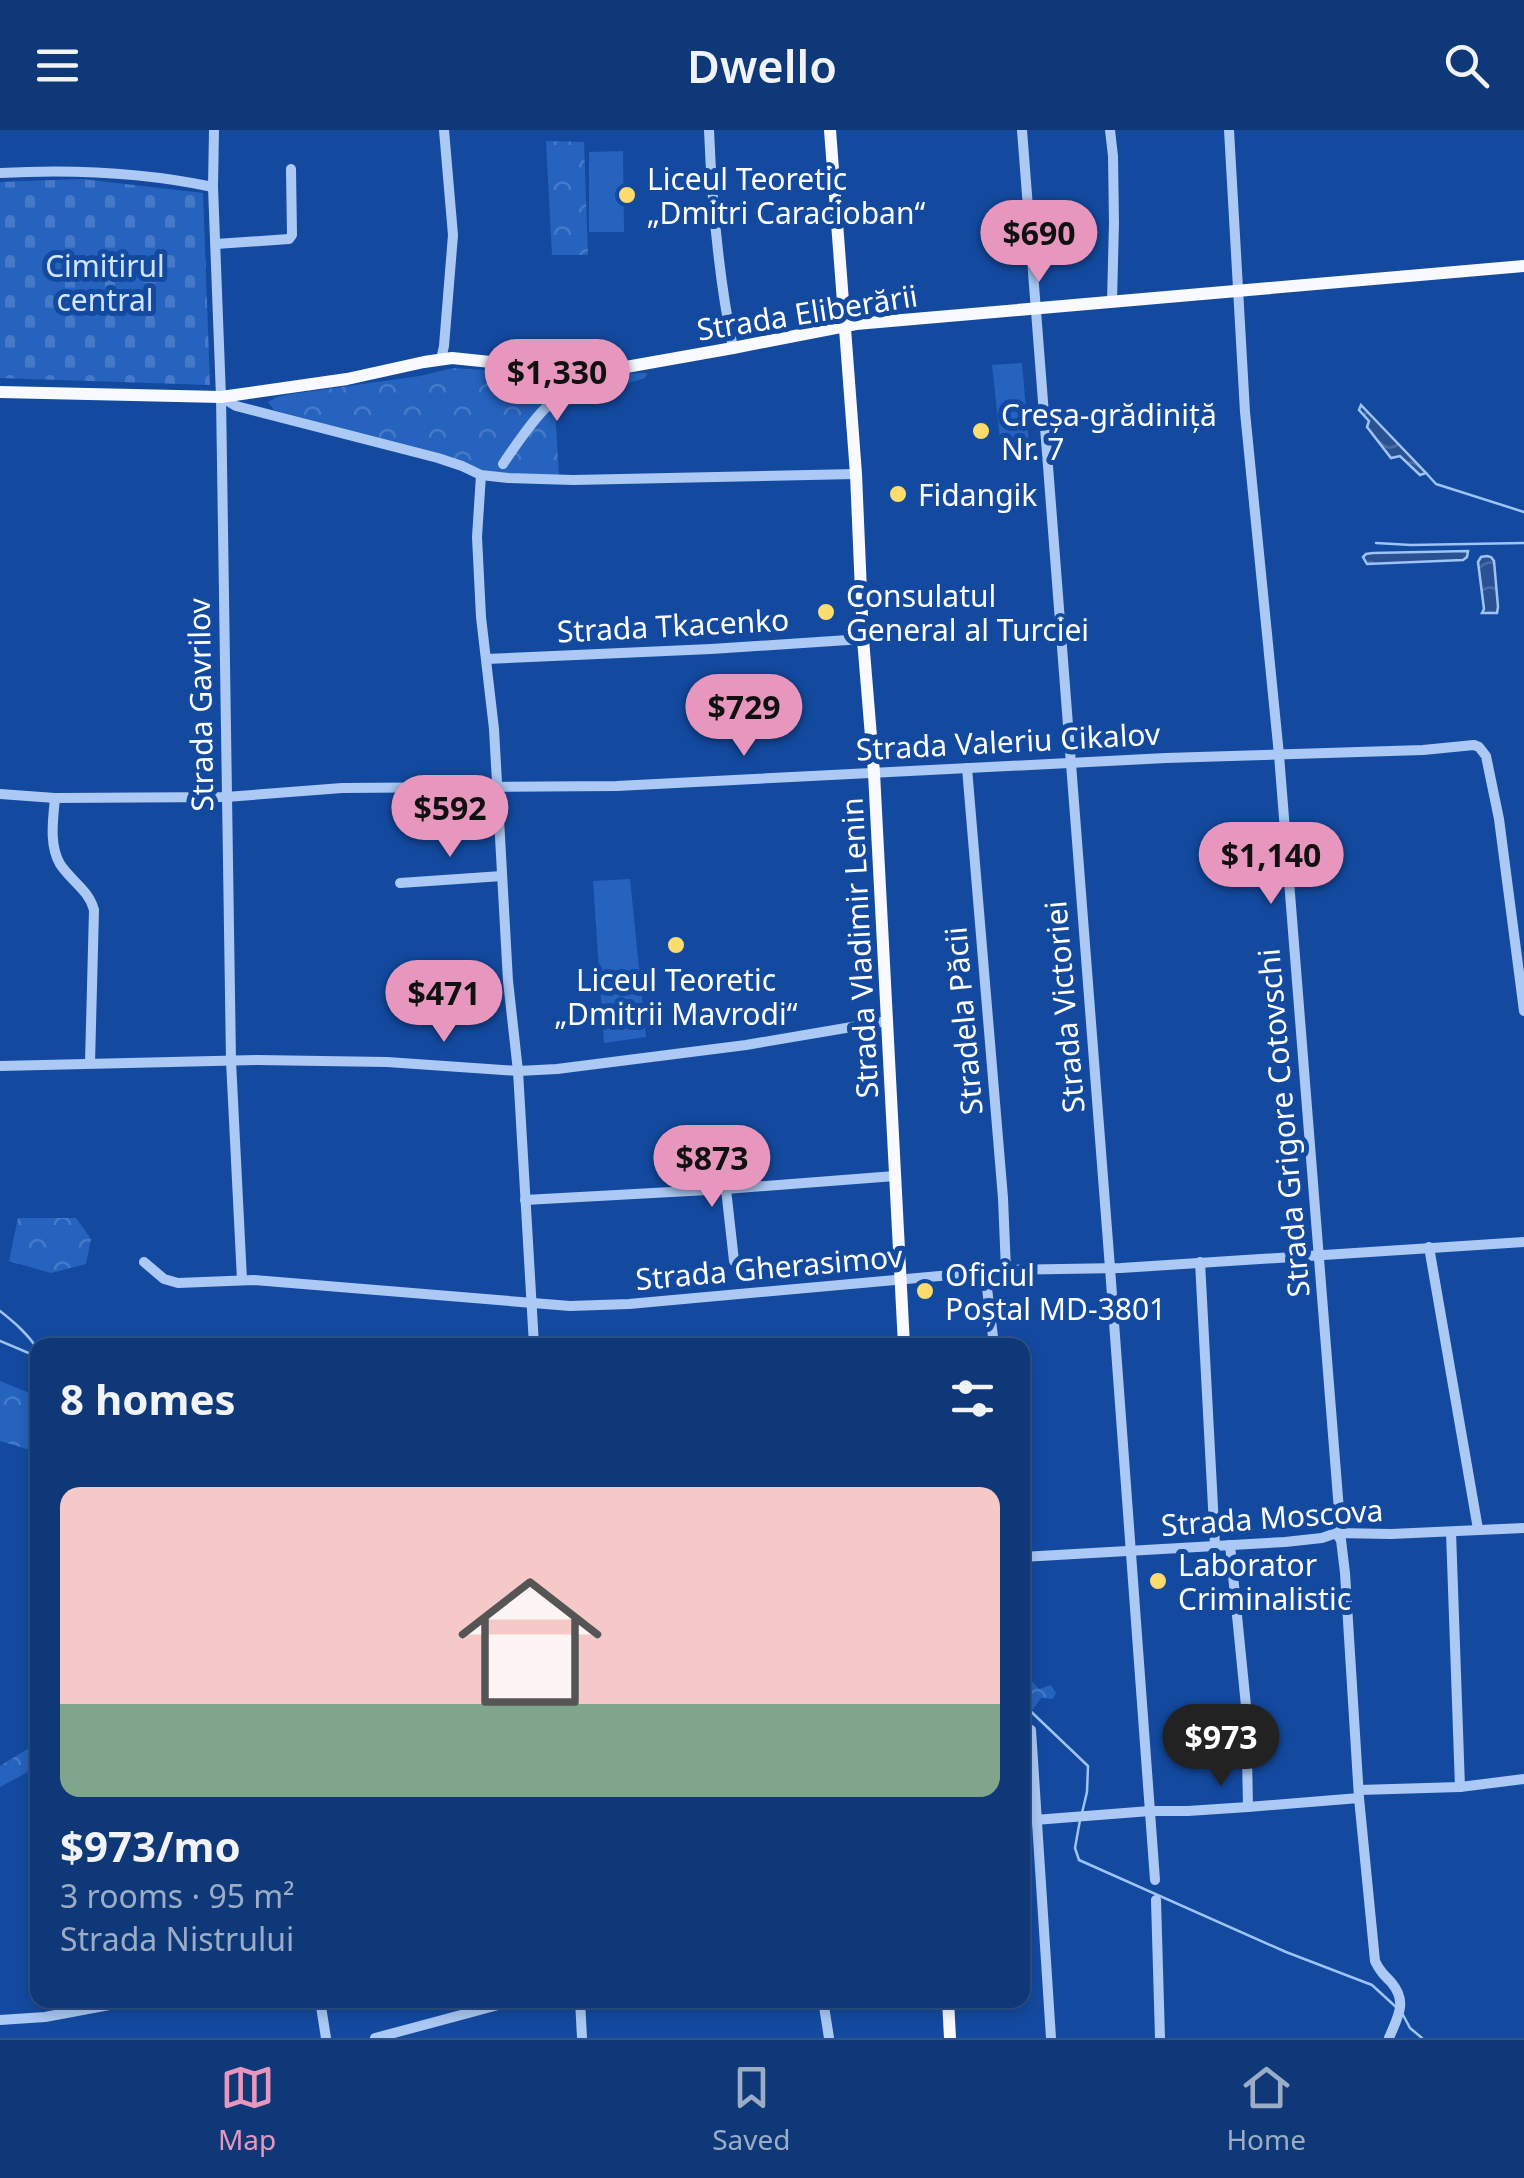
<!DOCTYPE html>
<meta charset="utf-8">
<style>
:root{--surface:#0e3878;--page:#1c4380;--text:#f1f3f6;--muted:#9bacc6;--line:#2e528a;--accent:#e797bd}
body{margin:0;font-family:"Noto Sans",sans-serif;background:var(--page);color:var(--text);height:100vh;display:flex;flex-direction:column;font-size:38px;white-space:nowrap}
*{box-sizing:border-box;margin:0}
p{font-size:32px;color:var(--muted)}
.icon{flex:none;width:55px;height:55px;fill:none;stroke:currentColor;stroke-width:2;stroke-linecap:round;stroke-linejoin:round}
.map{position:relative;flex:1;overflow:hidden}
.drawer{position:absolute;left:30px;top:1208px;width:1000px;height:670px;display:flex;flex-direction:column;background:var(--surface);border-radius:20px;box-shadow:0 5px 15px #0003,0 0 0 2px var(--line)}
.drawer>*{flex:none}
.price{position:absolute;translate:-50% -85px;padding:0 22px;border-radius:35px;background:var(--accent);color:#111;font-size:32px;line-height:65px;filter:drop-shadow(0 2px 5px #0008)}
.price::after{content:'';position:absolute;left:50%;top:60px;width:30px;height:22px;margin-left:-15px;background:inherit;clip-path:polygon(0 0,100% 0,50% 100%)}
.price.on{background:#222;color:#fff}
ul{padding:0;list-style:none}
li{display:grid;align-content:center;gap:20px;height:530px;padding:0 30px}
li+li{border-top:2px solid var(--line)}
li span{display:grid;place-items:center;height:310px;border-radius:20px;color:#555}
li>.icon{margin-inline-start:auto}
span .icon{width:180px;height:180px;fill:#fffc;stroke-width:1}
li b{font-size:42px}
h2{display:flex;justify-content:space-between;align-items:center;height:120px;padding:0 30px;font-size:42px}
header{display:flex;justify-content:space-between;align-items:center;height:130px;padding:0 30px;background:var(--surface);font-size:45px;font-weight:600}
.dock{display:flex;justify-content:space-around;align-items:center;height:140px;border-top:2px solid var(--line);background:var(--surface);font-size:28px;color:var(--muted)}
.dock a{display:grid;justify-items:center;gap:5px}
.dock .on{color:var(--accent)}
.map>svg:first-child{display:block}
</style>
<header><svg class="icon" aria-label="menu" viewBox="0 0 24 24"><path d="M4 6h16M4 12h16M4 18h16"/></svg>Dwello<svg class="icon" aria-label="search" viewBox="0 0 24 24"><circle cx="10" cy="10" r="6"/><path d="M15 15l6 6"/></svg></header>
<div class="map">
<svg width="1524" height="1908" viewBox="0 0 1524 1908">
<defs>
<pattern id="forest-crowns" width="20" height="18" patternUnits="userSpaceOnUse" patternTransform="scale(2.5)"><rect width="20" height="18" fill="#2563be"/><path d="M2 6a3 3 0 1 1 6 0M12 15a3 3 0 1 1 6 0" fill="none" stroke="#467ac8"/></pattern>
<pattern id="cemetery-stones" width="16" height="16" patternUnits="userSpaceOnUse" patternTransform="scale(2.5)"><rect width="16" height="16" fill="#2563be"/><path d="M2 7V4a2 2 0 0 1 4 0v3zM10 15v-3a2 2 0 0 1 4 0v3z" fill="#467ac8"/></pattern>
<pattern id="water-waves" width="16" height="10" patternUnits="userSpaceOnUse" patternTransform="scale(2.5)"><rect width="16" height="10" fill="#2a5293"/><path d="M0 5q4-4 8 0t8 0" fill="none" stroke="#4a6ca3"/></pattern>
</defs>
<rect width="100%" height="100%" fill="#134aa0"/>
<g fill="#2563be">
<path d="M623 21 624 102H589V22Z"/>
<path d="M1022 233 1030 326 1002 327 992 235Z"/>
<path d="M630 749 646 907 604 913 593 751Z"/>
</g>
<g fill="url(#forest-crowns)">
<path d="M546 11 584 12 588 125H552Z"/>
<path d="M453 238 569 246 647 243 645 248 602 261 555 281 559 345C523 345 496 348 464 332L274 280 268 272 277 267 291 264 420 246Z"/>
<path d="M18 1088H76L91 1109 86 1134 51 1143 9 1131Z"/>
<path d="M0 1251 37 1266V1322L0 1311Z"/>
<path d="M1023 1542 1039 1559 1051 1555 1056 1563 1053 1569 1041 1568 1029 1585 1023 1586Z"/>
<path d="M37 1613V1637L0 1657V1636Z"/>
</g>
<path fill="url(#cemetery-stones)" d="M82 49 203 63 210 255 0 248V52Z"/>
<g fill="url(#water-waves)" stroke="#9dc3f7" stroke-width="2.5">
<path d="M1361 275 1426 343 1420 345 1400 326 1391 328 1367 297 1369 291 1359 280Z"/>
<path d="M1468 421 1467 427 1463 430 1367 434 1363 427 1366 424 1373 423Z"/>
<path d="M1487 426 1491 427 1494 431 1498 477 1497 483H1482L1484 479 1478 432 1481 427Z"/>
</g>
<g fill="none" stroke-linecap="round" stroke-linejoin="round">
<g stroke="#9dc3f7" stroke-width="2.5">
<path d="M1426 343 1436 354 1524 382"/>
<path d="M1376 413 1411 415 1524 413"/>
<path d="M0 1181C15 1193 28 1204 38 1220"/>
<path d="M0 1211 38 1227"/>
<path d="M1022 1573 1088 1636 1087 1662 1082 1683"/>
<path d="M1080 1690 1075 1718 1079 1730 1286 1822 1372 1855 1396 1877"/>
<path d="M1402 1883 1410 1898 1422 1908"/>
</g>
<g stroke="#abc9f4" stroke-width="10">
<path d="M214 0 213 57 221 267 231 931 242 1150"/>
<path d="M709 0C712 75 718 144 733 218"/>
<path d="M1022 0 1110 1138 1155 1750"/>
<path d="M1110 0 1113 26 1114 93 1112 171"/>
<path d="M1229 0 1245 282 1279 625 1340 1393 1336 1403 1341 1410 1345 1443 1359 1668 1375 1831C1379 1840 1384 1845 1391 1852 1408 1872 1398 1886 1389 1908"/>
<path d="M0 43C73 39 142 42 213 57"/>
<path d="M216 114 289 109 292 105 291 39"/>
<path d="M441 229 444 216 453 105 444 0"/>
<path d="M221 267 236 276 438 328 462 336 481 345 508 348 573 350 856 344"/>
<path d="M503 334C533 289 550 266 598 239"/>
<path d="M481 345 477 407 481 487 494 599 508 851 518 941 534 1215"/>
<path d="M486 529 711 519 863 509"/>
<path d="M967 638 1003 1068 1006 1140"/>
<path d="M0 664 55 668 226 667 342 658 617 656 1166 628 1423 620 1474 615 1479 617 1486 626 1499 689 1524 881"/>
<path d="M55 668C53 690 49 715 60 734 71 751 89 760 94 780L90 933"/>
<path d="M400 753 502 746"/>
<path d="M0 936 257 930 387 932 518 941 557 939 746 915 887 891"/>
<path d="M726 1059 734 1131"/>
<path d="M525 1070 726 1059 895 1046"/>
<path d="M1429 1117 1478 1399"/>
<path d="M144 1132 164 1149 178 1153 254 1150 570 1176 629 1174 1006 1140 1121 1138 1524 1112"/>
<path d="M1200 1132 1215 1415"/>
<path d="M985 1142 994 1215"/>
<path d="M1451 1402 1460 1657"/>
<path d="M1230 1415 1246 1576 1248 1677"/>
<path d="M1022 1427 1285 1412 1322 1408 1336 1403 1391 1404 1524 1398"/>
<path d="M1031 1600 1051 1908"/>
<path d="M1359 1660 1460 1657 1524 1649"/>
<path d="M1022 1691 1150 1681H1188L1248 1677 1359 1668"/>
<path d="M1156 1770 1160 1908"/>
<path d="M320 1870 326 1908"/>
<path d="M580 1870 582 1908"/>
<path d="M823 1870 829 1908"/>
<path d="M0 1890 45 1887 136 1870"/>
<path d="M375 1908 502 1874 510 1870"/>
</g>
<g stroke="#f8faff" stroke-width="12">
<path d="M830 0 856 344 863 509 874 643 904 1215"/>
<path d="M0 262 221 267 347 249 424 232 452 228 538 237 598 239 626 237 733 218 856 194 1524 136"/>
<path d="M948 1870 950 1908"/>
</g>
</g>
<g fill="#ffdc6e" stroke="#134aa0" stroke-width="4">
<circle cx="627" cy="65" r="10"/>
<circle cx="981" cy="301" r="10"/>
<circle cx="898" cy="364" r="10"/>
<circle cx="826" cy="482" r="10"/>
<circle cx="676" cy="815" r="10"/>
<circle cx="925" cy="1161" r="10"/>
<circle cx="1158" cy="1451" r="10"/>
</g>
<g text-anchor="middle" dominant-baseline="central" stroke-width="10" stroke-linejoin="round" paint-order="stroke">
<g font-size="30" fill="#fff" stroke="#134aa0" text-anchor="start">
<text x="647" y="48">Liceul Teoretic<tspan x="647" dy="34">„Dmitri Caracioban“</tspan></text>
<text x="1001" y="284">Creșa-grădiniță<tspan x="1001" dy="34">Nr. 7</tspan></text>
<text x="918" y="364">Fidangik</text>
<text x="846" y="465">Consulatul<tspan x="846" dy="34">General al Turciei</tspan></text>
<text x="676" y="849" text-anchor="middle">Liceul Teoretic<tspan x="676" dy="34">„Dmitrii Mavrodi“</tspan></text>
<text x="945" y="1144">Oficiul<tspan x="945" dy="34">Poștal MD-3801</tspan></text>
<text x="1178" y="1434">Laborator<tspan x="1178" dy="34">Criminalistic</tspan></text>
</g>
<g font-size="30" fill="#d3e5fe" stroke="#134aa0">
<text x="105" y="135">Cimitirul<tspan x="105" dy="34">central</tspan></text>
</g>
<g font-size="30" fill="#fff" stroke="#134aa0">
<text transform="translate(807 182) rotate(-9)">Strada Eliberării</text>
<text transform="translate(673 495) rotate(-3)">Strada Tkacenko</text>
<text transform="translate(200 575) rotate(-91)">Strada Gavrilov</text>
<text transform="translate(1008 611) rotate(-3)">Strada Valeriu Cikalov</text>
<text transform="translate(859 818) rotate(-93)">Strada Vladimir Lenin</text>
<text transform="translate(1064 877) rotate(-95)">Strada Victoriei</text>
<text transform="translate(963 891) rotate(-95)">Stradela Păcii</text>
<text transform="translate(1283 993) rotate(-95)">Strada Grigore Cotovschi</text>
<text transform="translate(769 1137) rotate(-5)">Strada Gherasimov</text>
<text transform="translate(1272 1387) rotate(-4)">Strada Moscova</text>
</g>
</g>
</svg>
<b class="price" style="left:1039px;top:155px">$690</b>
<b class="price" style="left:557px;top:294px">$1,330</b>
<b class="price" style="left:744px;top:629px">$729</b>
<b class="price" style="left:450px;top:730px">$592</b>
<b class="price" style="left:1271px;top:777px">$1,140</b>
<b class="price" style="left:444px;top:915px">$471</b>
<b class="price" style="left:712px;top:1080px">$873</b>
<b class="price on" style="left:1221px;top:1659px">$973</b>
<section class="drawer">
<h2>8 homes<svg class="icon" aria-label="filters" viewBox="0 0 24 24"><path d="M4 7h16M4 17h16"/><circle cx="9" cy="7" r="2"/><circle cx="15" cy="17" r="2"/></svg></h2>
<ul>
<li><span style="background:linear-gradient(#f6c9c9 70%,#7fa58c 0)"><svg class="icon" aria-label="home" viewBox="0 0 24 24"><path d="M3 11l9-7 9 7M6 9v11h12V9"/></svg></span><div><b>$973/mo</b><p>3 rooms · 95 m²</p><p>Strada Nistrului</p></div></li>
</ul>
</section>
</div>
<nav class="dock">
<a class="on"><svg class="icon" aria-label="map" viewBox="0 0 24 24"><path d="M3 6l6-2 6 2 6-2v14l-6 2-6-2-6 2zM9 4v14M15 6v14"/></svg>Map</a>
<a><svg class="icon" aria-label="saved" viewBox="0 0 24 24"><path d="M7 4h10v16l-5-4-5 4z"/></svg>Saved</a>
<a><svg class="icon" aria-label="home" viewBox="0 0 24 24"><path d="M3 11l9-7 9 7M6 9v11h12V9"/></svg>Home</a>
</nav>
